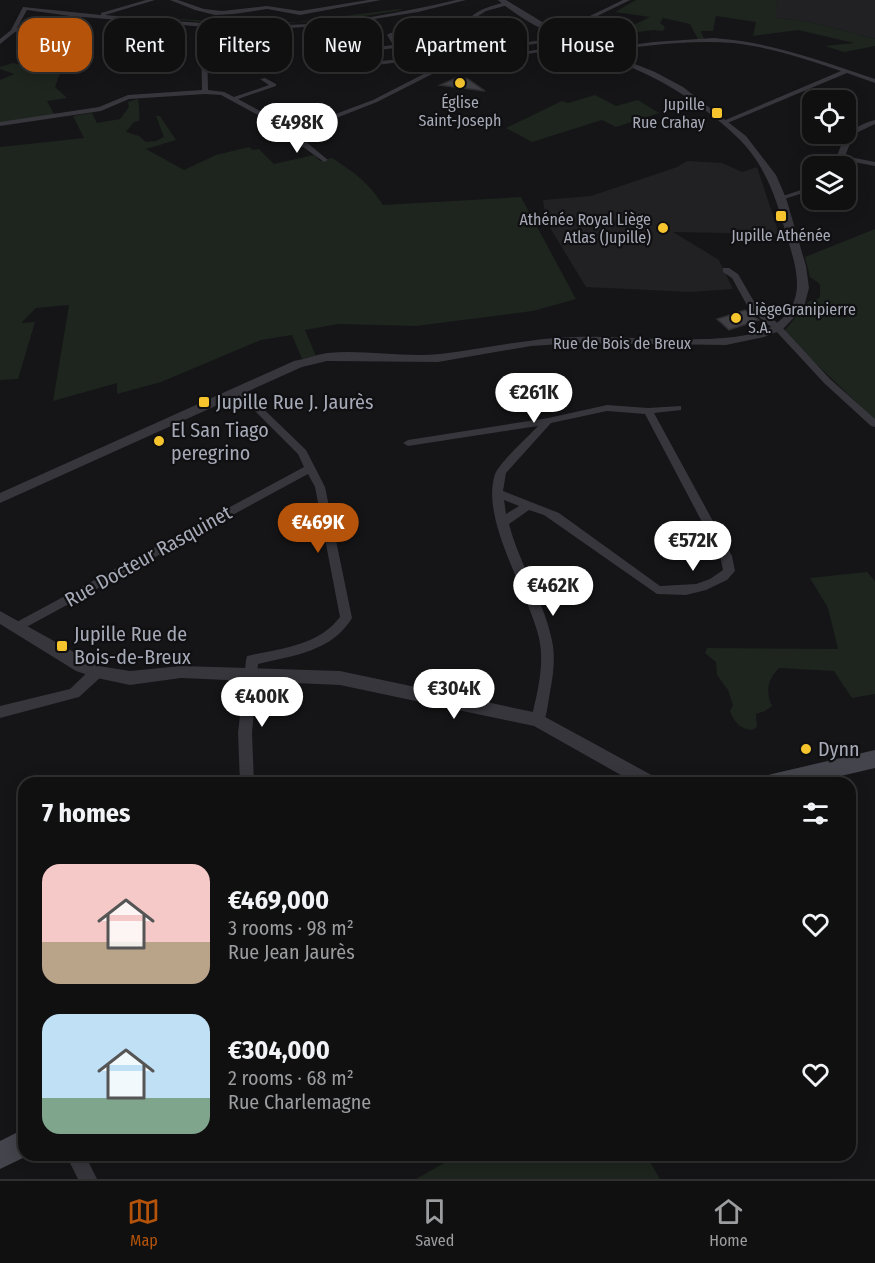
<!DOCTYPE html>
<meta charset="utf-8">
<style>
:root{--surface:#101011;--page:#1e1e1f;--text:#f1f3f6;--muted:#9c9d9f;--line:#303031;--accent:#b45309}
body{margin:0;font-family:"Fira Sans Condensed",sans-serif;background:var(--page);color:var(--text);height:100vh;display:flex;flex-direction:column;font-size:22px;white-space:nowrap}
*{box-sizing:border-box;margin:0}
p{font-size:20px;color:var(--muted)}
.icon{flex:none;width:33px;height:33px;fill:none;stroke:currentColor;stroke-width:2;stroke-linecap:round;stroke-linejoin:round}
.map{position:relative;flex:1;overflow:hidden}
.sheet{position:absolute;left:18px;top:777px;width:838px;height:384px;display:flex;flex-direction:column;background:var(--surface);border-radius:18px;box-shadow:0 3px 15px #0003,0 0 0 2px var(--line)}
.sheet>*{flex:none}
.guide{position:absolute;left:18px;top:18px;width:840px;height:54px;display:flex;gap:12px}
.controls{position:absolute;left:802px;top:90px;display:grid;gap:12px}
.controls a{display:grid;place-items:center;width:54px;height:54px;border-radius:12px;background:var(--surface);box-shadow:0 3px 15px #0003,0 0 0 2px var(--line);font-size:30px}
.price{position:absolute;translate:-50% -51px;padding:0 14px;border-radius:21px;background:#fff;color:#222;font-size:20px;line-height:39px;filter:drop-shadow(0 2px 3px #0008)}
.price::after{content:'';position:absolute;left:50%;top:36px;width:18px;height:14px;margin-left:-9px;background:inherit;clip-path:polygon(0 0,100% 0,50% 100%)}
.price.on{background:var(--accent);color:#fff}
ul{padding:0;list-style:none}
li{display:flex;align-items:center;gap:18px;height:150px;padding:0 24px}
li span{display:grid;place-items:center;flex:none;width:168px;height:120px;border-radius:18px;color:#555}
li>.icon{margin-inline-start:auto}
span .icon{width:72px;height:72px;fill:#fffc;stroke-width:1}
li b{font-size:26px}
h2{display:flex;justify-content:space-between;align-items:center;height:72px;padding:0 24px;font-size:26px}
.tag{padding:0 21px;border-radius:18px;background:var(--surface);box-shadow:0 3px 15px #0003,0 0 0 2px var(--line);font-size:21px;line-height:54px}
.tag.on{background:var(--accent);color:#fff}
.tabs{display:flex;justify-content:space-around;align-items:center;height:84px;border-top:2px solid var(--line);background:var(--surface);font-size:16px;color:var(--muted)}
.tabs a{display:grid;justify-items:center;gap:3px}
.tabs .on{color:var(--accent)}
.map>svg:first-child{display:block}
</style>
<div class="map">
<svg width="875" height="1179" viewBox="0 0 875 1179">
<rect width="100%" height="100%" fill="#151517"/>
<g fill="#212124">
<path d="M777 0H875V39L810 22 775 18Z"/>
<path d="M687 161 722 163 742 172 757 167 779 234 673 232 719 260 733 289 690 292 586 287 547 223 543 200 591 196 677 167Z"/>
</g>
<g fill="#1d251e">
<path d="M636 0H777L776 18 810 22 875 39V46L844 52 825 46 854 43 798 30 753 36 756 22 716 16 713 31H701L704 39H698L690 24 663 18 660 23 665 27 663 31 653 30 611 36 650 17 615 12Z"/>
<path d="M400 9 402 10C323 24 244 28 163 18L246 23 297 22Z"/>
<path d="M13 63 60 73 55 87 67 98 47 101 55 116 0 123V80L14 74 0 69V67Z"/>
<path d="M595 95 616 106 638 100 659 113 616 127 602 120 532 142 506 128 562 101 568 103Z"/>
<path d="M138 99C139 103 140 117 139 121L134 122 126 132 139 136 146 142 156 141 164 137 156 116H160L176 140 146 149 184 170 216 155 249 147 253 150 259 149 274 164 314 155 320 161 332 158C354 172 369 183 383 205L521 197 576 299 533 311 416 326 338 324 305 330 316 356 302 359 292 335 261 340 161 382 117 394V383L53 401 69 305 36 308 21 323 35 322 18 379 0 380V147L84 138 73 116 92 113 97 123 120 119 129 107 128 102Z"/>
<path d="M875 229V420L785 334V330L809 301 816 300 820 297V284L810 277 805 257Z"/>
<path d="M867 572 875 581V694L852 698 834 671 779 668C768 679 765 691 772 706L765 711 756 714 757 727 752 730C740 729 734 722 730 711L733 705 728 690 717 675 716 662 705 653 707 648 838 649 828 608 810 578Z"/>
<path d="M458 1155H646L660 1179H416Z"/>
</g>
<g fill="#3f3f44" stroke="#2f2f33" stroke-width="1.5">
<path d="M458 77 468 79 485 91 440 85Z"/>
<path d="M745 310 759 320 729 330 717 319Z"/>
</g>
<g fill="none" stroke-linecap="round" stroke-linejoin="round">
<g fill="#36363c" fill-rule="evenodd">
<path d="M146 0H155L105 15C166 21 226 26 288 25 345 23 401 13 456 0H466L418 12 336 25 352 50 393 45 387 35 390 33 457 24 455 27 394 36 399 45 457 57 471 50C455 16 479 9 506 2L508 5 486 11 475 18 472 29 476 49 564 37 567 39 475 53 463 59 462 61H458L377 102 303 131 305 141 328 160 324 162 299 144 296 132 284 129 221 95 205 94 129 99 101 111 0 126V122L99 107 128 95 202 90 201 39 206 27 70 16 27 10 17 28 80 17 83 19 15 32 0 44V39L11 30 23 7 101 15V13ZM330 25 346 50 313 55V57L320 62 325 61 321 57 349 54 359 67 418 60 415 52 451 60 373 100 298 128 288 126 238 99 276 86V84L265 78 260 79 269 85 234 97 224 92 208 90 207 39 211 28H290ZM395 48 401 59 361 63 354 53ZM401 49 408 50 412 58H407Z"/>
<path d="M170 0H178L204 9 222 11 267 6 300 11 368 0H381L300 15 267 9 234 14 215 15 195 10Z"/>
<path d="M623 0H630L573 28 552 33 549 31 569 26Z"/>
<path d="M714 38C770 42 822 61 875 79V83L847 73 725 124 722 122 723 121 841 71C806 59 770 47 733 43 687 39 640 47 594 52L591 50 654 42Z"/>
<path d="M580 43 582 46 513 56 510 54Z"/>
<path d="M875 120V124L854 134 845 156 875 162V166L843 160 840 166H834C842 140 846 128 875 120Z"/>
<path d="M813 186V190L781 200 777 198Z"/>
<path d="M723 268H729L738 274 756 305 781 326 830 379 875 419V427L871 426 824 383 775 330 749 309 732 278 723 272Z"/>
<path d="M239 387 242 388 306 450 325 487 352 618C333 651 292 656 258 664L252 733 254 783H240L238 733 246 660 247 656 252 655C283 648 319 645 340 617L315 487 308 474 21 630H13L11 627 13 624 304 467 298 454 236 392V388Z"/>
<path d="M607 405 648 408 681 406V410L654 413 732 556 735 571 727 580 706 590 686 595 657 594 544 515 529 510 509 524C519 564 547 606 553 646 555 661 553 677 550 692 548 703 547 715 543 724L538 726 533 724 531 720C537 694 545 665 539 638 528 591 480 520 495 474 499 463 529 436 538 426L408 446 403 443 408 440 548 418ZM607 411 645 414 720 556 723 570 710 579 696 584 660 586 559 513 503 491 506 473 551 423ZM504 500 519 506 506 514Z"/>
<path d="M97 667 102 668 103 672 102 676 79 697 0 718V706L70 689 92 668Z"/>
<path d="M66 1155H85L97 1179H78Z"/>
</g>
<g fill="#36363c" fill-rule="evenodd">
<path d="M498 0H506L567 37 655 72 683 87 746 136 776 175 786 198 806 266 809 288 804 307 782 330 764 337 726 345 577 343 531 346 438 362 327 361 302 367 0 503V493L294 361C305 359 316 355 327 353 364 349 403 358 440 354 485 349 529 338 575 337 621 335 740 349 774 325 808 302 797 270 787 237 777 201 766 165 738 138 713 114 681 91 650 76 599 51 542 38 498 0Z"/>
<path d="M0 611 99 666 130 671 181 666 340 671 538 713 657 778 660 783H635L534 726 340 685 181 678 130 685 97 678 76 671 0 624Z"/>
</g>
<g fill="#44454c" fill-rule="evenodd">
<path d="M875 750V768L811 783H761L765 776 772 774Z"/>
<path d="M24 1129V1155H29L0 1169V1141Z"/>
</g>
</g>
<g fill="#f6c52e" stroke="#101012" stroke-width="2">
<circle cx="460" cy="83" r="6"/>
<rect x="711" y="107" width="12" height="12" rx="3"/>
<rect x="775" y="210" width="12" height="12" rx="3"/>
<circle cx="663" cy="228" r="6"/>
<circle cx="736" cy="318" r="6"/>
<rect x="198" y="396" width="12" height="12" rx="3"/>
<circle cx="159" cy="441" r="6"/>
<rect x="56" y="640" width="12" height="12" rx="3"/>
<circle cx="806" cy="749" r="6"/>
</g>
<g text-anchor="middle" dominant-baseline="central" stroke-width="4.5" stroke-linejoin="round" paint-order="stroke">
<g font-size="16" fill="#a6aab7" stroke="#101012">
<text x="460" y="102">Église<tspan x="460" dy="18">Saint-Joseph</tspan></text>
<text x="705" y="104" text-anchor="end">Jupille<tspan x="705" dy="18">Rue Crahay</tspan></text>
<text x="651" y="219" text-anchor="end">Athénée Royal Liège<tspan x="651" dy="18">Atlas (Jupille)</tspan></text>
<text x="781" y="235">Jupille Athénée</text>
<text x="748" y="309" text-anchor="start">LiègeGranipierre<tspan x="748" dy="18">S.A.</tspan></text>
</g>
<g font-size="16" fill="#a6aab7" stroke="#101012">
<text x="622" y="343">Rue de Bois de Breux</text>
</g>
<g font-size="20" fill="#a6aab7" stroke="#101012" text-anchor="start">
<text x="216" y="402">Jupille Rue J. Jaurès</text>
<text x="171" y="430">El San Tiago<tspan x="171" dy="23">peregrino</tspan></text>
<text x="74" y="634">Jupille Rue de<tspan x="74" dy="23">Bois-de-Breux</tspan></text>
<text x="818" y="749">Dynn</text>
</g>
<g font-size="20" fill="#a6aab7" stroke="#101012">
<text transform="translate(148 556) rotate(-29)">Rue Docteur Rasquinet</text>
</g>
</g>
</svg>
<div class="controls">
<a><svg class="icon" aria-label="locate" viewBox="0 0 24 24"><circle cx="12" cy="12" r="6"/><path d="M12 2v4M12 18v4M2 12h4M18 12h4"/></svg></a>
<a><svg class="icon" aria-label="layers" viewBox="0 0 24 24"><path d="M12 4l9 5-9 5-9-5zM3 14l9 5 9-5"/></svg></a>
</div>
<b class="price" style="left:297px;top:154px">€498K</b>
<b class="price" style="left:534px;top:424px">€261K</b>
<b class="price on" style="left:318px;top:554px">€469K</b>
<b class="price" style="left:693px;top:572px">€572K</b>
<b class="price" style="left:553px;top:617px">€462K</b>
<b class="price" style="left:454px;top:720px">€304K</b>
<b class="price" style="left:262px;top:728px">€400K</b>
<div class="guide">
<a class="tag on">Buy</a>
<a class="tag">Rent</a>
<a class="tag">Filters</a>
<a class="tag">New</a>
<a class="tag">Apartment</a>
<a class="tag">House</a>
</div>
<section class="sheet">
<h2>7 homes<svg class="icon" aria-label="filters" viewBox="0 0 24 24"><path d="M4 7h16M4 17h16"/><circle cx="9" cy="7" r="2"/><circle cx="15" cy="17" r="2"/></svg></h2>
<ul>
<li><span style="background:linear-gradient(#f6c9c9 65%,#b9a48a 0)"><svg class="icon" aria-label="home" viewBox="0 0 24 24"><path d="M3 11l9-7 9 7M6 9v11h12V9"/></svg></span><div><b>€469,000</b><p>3 rooms · 98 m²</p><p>Rue Jean Jaurès</p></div><svg class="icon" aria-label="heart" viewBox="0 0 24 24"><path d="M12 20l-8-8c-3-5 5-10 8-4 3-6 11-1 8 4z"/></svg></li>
<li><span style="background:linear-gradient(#bfe0f5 70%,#7fa58c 0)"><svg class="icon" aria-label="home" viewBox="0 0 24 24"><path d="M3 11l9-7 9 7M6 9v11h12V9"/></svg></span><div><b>€304,000</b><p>2 rooms · 68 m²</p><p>Rue Charlemagne</p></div><svg class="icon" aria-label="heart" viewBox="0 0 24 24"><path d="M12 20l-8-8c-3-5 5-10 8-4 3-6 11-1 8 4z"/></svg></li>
</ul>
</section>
</div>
<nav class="tabs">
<a class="on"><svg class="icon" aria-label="map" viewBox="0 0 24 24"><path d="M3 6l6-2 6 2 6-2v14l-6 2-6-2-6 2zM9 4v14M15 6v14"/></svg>Map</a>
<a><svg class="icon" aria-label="saved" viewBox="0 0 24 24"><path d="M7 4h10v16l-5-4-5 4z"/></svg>Saved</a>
<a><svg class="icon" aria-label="home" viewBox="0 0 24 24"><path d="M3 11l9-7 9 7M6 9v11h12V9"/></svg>Home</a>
</nav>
